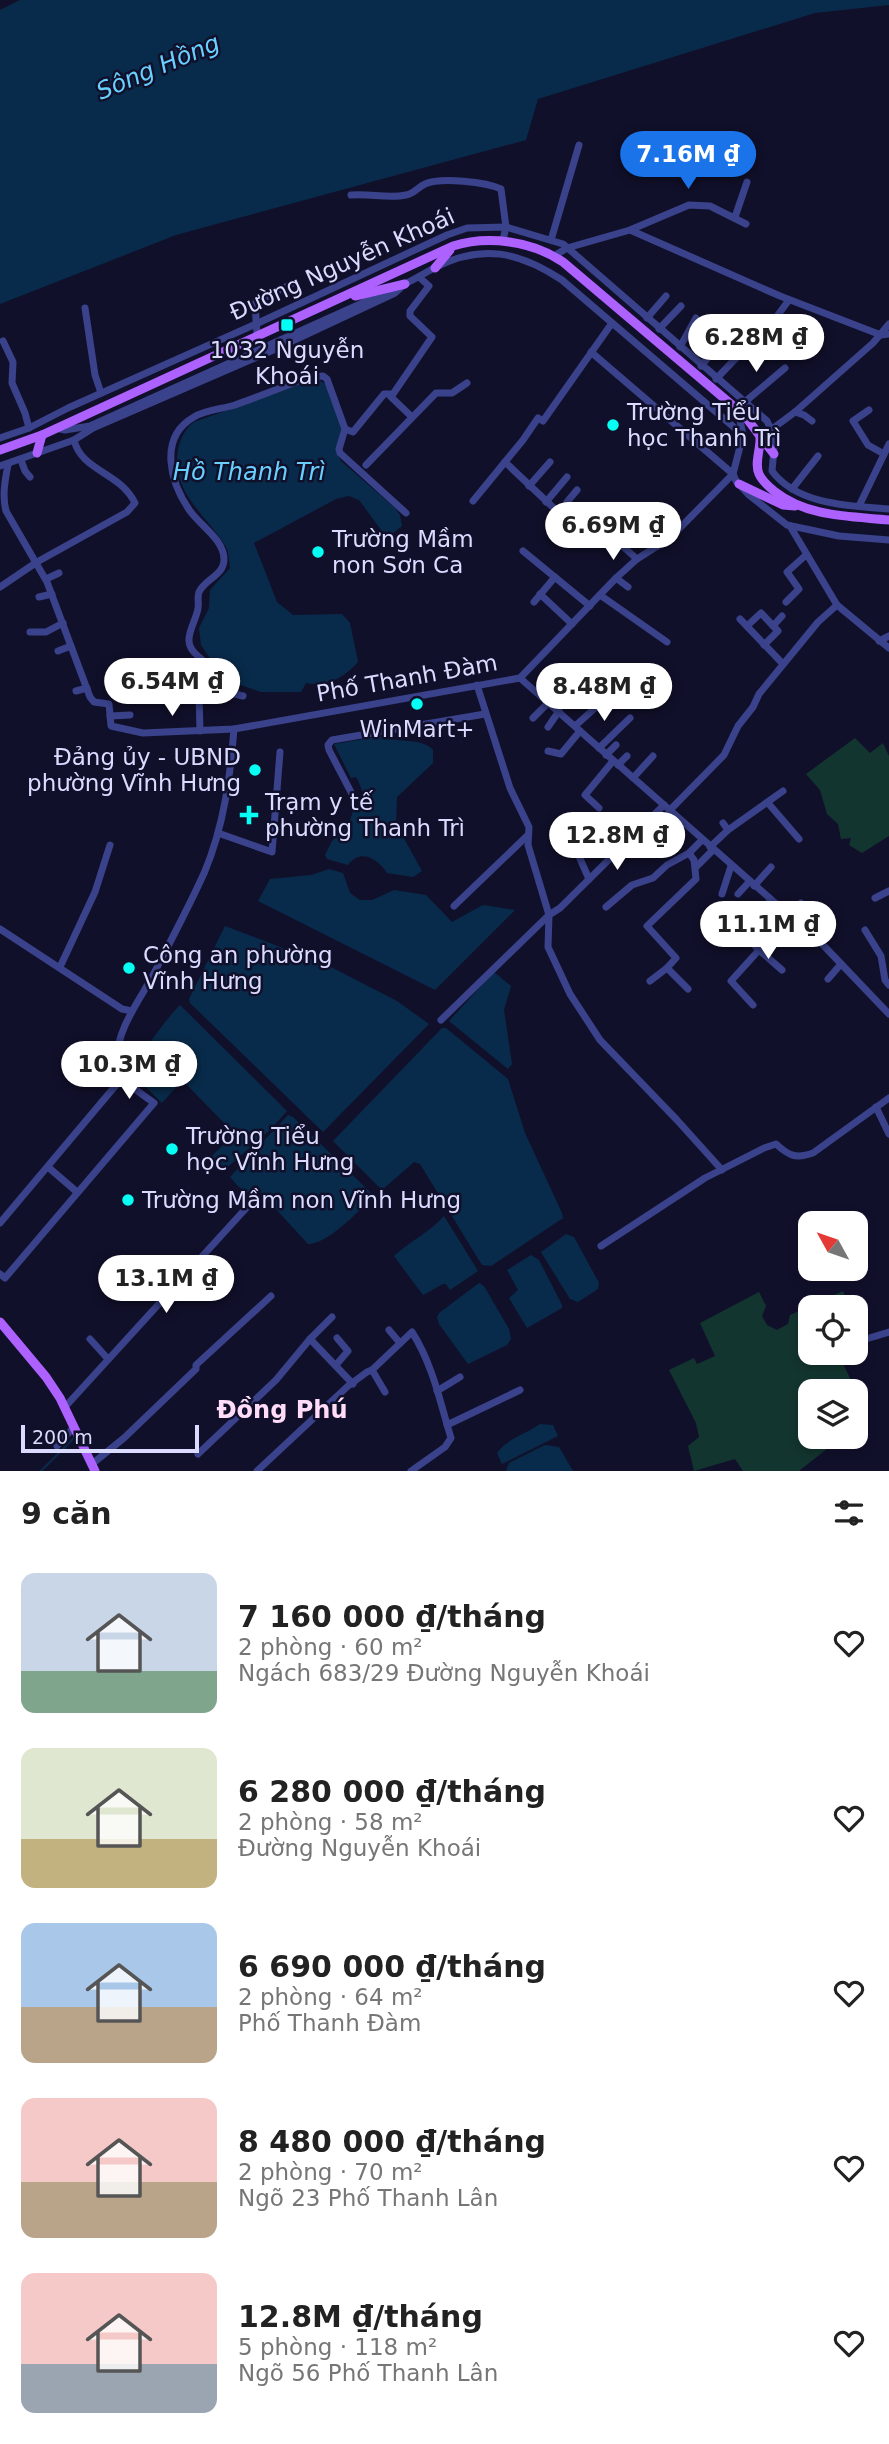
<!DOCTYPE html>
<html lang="vi">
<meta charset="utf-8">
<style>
:root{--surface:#fff;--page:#f6f6f6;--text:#222;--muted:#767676;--accent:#1a73e8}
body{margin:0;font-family:"DejaVu Sans",sans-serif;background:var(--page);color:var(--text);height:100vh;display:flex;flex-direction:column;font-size:26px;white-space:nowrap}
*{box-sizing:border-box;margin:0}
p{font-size:23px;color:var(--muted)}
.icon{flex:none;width:38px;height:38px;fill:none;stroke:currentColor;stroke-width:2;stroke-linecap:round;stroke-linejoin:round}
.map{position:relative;height:1471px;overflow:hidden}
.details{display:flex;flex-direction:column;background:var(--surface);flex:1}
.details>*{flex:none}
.needle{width:46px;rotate:310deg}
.tools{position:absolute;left:798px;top:1211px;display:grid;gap:14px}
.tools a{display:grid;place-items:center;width:70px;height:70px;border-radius:14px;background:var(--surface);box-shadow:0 4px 10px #0003;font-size:35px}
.scale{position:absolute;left:21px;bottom:18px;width:178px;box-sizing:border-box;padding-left:7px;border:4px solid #dadbff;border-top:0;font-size:19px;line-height:24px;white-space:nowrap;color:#dadbff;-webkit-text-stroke:5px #11102b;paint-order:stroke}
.price{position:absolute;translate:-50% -60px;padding:0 16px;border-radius:24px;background:#fff;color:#222;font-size:23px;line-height:46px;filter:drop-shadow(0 2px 4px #0008)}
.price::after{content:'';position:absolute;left:50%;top:42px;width:21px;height:16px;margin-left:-10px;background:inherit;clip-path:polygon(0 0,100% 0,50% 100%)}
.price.on{background:var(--accent);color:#fff}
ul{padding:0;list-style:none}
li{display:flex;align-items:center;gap:21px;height:175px;padding:0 21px}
li span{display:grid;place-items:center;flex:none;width:196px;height:140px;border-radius:14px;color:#555}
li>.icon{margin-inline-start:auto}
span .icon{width:84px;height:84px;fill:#fffc;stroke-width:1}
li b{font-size:30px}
h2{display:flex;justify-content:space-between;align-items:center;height:84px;padding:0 21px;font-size:30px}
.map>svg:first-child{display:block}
</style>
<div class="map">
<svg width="889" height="1471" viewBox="0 0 889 1471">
<rect width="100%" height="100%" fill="#11102b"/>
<g fill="#13352f">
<path d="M855 738 870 753 883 743 889 756V836L862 853 849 845 851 838 841 839 838 824 827 814 820 790 806 774Z"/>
<path d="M843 1291 849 1307H810V1353H838L859 1397 856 1407V1391H810V1437H842L799 1471H743L735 1459 694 1471 688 1446 699 1437 696 1423 669 1370 694 1358 697 1364 715 1356 700 1323 759 1292 766 1306 762 1316 767 1325 777 1330 788 1324 790 1315Z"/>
</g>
<g fill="#092b4b">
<path d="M20 0H889V5L815 13 538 99 526 140 176 235 0 304V10Z"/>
<path d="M313 380H319L327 385 342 427 337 453 341 461 395 508 400 515 402 526 387 538 359 500 349 496 336 499 254 543 277 602 293 615 342 614 350 623 358 662C344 678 327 687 306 683L301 692H261L214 676 211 660 201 645 199 628 209 608 210 590 230 568C229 561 229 553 226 547 206 514 171 493 178 450 180 439 185 429 194 422Z"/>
<path d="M383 736C400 744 421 737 433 750V763L397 797 396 824 422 871 413 877 387 873C378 859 361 848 348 865L327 859 325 855 332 841 348 827 353 811 363 808C365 796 362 788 356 777L351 778 334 744Z"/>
<path d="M329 869 343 873 350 893 360 900H372L394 890 426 895 452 922 483 905 515 910 435 990 258 901 270 879 311 875Z"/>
<path d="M225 926 327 965 397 1001 429 1024 323 1132 190 1003 189 999Z"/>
<path d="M494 972 511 986 504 1010 512 1064 508 1069 449 1021Z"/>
<path d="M180 1005 287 1111 271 1129 222 1172 211 1157 228 1140V1127L184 1082 180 1083 162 1103 126 1068C148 1050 160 1025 180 1005Z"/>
<path d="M442 1028H446L508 1079 525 1133 562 1213 563 1218 491 1266 482 1265 420 1164 414 1162 382 1190 333 1141Z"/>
<path d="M288 1115 293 1117 373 1195V1198C357 1212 328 1244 308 1244L262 1194 259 1192C243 1195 241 1189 230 1177Z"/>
<path d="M444 1216 478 1271 450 1290 446 1284H443L423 1295 394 1256C410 1241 430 1232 444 1216Z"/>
<path d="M566 1234 574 1237 599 1283 598 1289 578 1302 570 1299 541 1252Z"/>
<path d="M531 1255 539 1260 562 1305V1308L527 1328 509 1298 518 1290 507 1270Z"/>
<path d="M479 1283 484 1286 509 1329 511 1339 507 1345 468 1364 439 1324 437 1317 439 1313Z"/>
<path d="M540 1424 553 1425 558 1436 502 1464 497 1453C508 1438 524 1435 540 1424Z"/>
<path d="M545 1445 559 1447 573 1471H506L509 1463Z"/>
</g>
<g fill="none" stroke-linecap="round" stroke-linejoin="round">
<path stroke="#092b4b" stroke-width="2" d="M41 1471 75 1437"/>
<g stroke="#3a428b" stroke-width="7">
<path d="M351 195C369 193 388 199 406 195 414 194 418 187 425 184 441 177 486 182 501 189L506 227 503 240"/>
<path d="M735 217 747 182"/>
<path d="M630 230 689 205 710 206 746 224"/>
<path d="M551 240 579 145"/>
<path d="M554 256 567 248 630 230 780 296 881 335 889 334"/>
<path d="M400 286C412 281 423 274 434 268 482 243 519 252 562 280L743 435"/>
<path d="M85 308 95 375 101 393"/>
<path d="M647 318 666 296"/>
<path d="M769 327 789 300"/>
<path d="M659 329 681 306"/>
<path d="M257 335 255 303 295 282"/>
<path d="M3 341 13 362 12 383 25 413 29 428"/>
<path d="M680 347 696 318"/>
<path d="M591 352 733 474 736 481 749 495 787 525 839 536 889 540"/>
<path d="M701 366 717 347"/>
<path d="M716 379 759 334"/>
<path d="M746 401 785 368"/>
<path d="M869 410 853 421 868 445 884 454"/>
<path d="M795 412 804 415 812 421"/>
<path d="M412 417 391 397 432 337 410 316V311L429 286 419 277"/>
<path d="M56 428 65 430 90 426 389 291"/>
<path d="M345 429 353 432 384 394H392"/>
<path d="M772 429 795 412 873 343 889 324"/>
<path d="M0 438 29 428 68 408 256 324 447 235 467 228 506 227 563 244 767 421 775 438 772 471C797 505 850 506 889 509"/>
<path d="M21 460 25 471 30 477"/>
<path d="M505 462 560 514 569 506"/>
<path d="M8 465C5 480 2 496 6 511L47 582 90 697 94 702 109 704 111 726 143 733 234 729 520 678 616 578 637 559 670 538 733 474 743 435 738 411"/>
<path d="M366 465 436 393H452L467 383"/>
<path d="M0 466 74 440 93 428 271 351 395 293 405 284"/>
<path d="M529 486 550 462"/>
<path d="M792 489 818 456"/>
<path d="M577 490 567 502 569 506 611 536 637 559"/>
<path d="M473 501 523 440 538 418 543 421 612 323"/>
<path d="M546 502 567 477"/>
<path d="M859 506 889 444"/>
<path d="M790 526 837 605 889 648"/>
<path d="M523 551 590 606"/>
<path d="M616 578 628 587"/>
<path d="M46 579 59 573"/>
<path d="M0 587 37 562 127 512 135 503C119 471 82 472 74 440"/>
<path d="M540 594 572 624"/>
<path d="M600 595 667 642"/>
<path d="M39 597 52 594"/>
<path d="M534 602 555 577"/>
<path d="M786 602 799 589 787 572 806 555"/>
<path d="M740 619 783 664"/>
<path d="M747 626 761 613 778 631 764 645"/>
<path d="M773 626 782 616"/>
<path d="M30 632H46L63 623"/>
<path d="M879 641 889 636"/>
<path d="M58 651 71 646"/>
<path d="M520 678 825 947 889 1014"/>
<path d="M477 685 510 788 529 827 528 845 549 915 548 947 570 994 600 1040 677 1120 722 1170"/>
<path d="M76 691 87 688"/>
<path d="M243 696 211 688 209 667C205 660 195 656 191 648 184 637 197 619 198 608 199 602 197 597 199 592 206 578 224 576 224 559 224 540 200 525 190 511 171 484 157 438 194 417 205 410 222 409 235 405 260 396 285 386 310 377L323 376 327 379 345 429 339 449 340 453 406 513"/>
<path d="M110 716 130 715"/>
<path d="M533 718 549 702"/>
<path d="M575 726 622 684"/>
<path d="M548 727 559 711"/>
<path d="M200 731 199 694 209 686"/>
<path d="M599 748 630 718"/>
<path d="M548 751 561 754 580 731"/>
<path d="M606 755 616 745"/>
<path d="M618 765 627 756"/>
<path d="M633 778 653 756"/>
<path d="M353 796 329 750 328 745 332 740 485 714"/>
<path d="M768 803 799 839"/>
<path d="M599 808 585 795 613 761"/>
<path d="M670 810 724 755 738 726 753 707 759 694 818 622 837 605"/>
<path d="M728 830 783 791"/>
<path d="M218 833 272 852 280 752"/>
<path d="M574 845 589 879"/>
<path d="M710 847 728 830 723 823"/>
<path d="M696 867 713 850"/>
<path d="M754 886 771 867"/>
<path d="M722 894 731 866"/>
<path d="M738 894 749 882"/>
<path d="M875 898 889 891"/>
<path d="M454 906 528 835"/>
<path d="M606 907 632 885 653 878 667 865 689 853 702 840"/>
<path d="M789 916 801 903"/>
<path d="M0 929 122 1009 132 1011"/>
<path d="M865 930 881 956 885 980 889 985"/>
<path d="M743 933 759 950 731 981 753 1005"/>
<path d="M810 934 828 919"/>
<path d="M783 940 798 924"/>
<path d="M723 941 743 933 771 900"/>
<path d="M759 950 782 970"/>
<path d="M60 967 95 892 110 845"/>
<path d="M828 979 841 964"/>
<path d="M650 981 667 968"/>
<path d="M688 989 667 968 676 958 647 926 696 879 694 860 689 853"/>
<path d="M441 1020 549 915 560 908 664 805"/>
<path d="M876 1107 889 1134"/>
<path d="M48 1167 77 1192"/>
<path d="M0 1223 122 1078"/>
<path d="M601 1246 705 1178 764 1148 776 1144C789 1156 796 1159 813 1153L889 1098"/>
<path d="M0 1274 5 1278 154 1103C139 1092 118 1080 117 1060 116 1031 139 1001 152 977 170 942 189 907 205 871 224 825 230 778 234 729"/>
<path d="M389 1330 400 1343"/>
<path d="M90 1339 108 1359"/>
<path d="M310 1339 353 1384"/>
<path d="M856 1342 889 1332"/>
<path d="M336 1365 348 1351 337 1338"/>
<path d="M372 1370 385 1392"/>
<path d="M437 1391 460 1377"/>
<path d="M65 1407 249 1205"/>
<path d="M447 1425 520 1390"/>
<path d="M57 1446 74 1427"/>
<path d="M198 1454 276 1380 310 1339 332 1317"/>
<path d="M92 1464 124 1438 196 1369V1365L271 1296"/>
<path d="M257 1471 348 1386 367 1372 372 1370 412 1332C433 1365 440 1402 451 1438L445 1447 411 1471"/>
</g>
<g stroke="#ad61ff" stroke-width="9">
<path d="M435 268 450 250"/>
<path d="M355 296 405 284"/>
<path d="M760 436 774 454"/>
<path d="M0 450 42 435 453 246C488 235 532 241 563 262L745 416 760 436C761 449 754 463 759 474 762 481 768 486 774 491 807 517 848 516 889 520"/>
<path d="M37 453 42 435"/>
<path d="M739 484 783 505 795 506"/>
<path d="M0 1322 46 1377 60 1398 95 1471"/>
</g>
</g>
<g fill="#06fff4" stroke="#11102b" stroke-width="2.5">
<rect x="280" y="318" width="14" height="14" rx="3.5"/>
<circle cx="613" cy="425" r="7"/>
<circle cx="318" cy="552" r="7"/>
<circle cx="417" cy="704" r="7"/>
<circle cx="255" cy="770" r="7"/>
<path d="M245.5 804.5h7v7h7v7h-7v7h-7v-7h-7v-7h7z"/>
<circle cx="129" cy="968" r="7"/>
<circle cx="172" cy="1149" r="7"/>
<circle cx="128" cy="1200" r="7"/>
</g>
<g text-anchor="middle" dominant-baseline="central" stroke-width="5" stroke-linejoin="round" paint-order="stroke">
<g font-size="23" fill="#dadbff" stroke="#11102b">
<text transform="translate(342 264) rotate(-24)">Đường Nguyễn Khoái</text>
<text transform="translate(407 678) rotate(-10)">Phố Thanh Đàm</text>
</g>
<g font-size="23" fill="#dadbff" stroke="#11102b" text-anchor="start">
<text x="287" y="350" text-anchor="middle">1032 Nguyễn<tspan x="287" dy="26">Khoái</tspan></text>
<text x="627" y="412">Trường Tiểu<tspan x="627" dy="26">học Thanh Trì</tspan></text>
<text x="332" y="539">Trường Mầm<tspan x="332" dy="26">non Sơn Ca</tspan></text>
<text x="417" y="729" text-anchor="middle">WinMart+</text>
<text x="241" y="757" text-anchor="end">Đảng ủy - UBND<tspan x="241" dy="26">phường Vĩnh Hưng</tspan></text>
<text x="265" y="802">Trạm y tế<tspan x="265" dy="26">phường Thanh Trì</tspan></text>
<text x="143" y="955">Công an phường<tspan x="143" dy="26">Vĩnh Hưng</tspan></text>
<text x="186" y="1136">Trường Tiểu<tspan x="186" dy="26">học Vĩnh Hưng</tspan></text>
<text x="142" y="1200">Trường Mầm non Vĩnh Hưng</text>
</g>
<g font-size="24" font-style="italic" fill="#68cfff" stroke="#11102b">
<text transform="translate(158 67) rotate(-23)">Sông Hồng</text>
<text x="249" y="472">Hồ Thanh Trì</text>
</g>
<g font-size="24" font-weight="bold" fill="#ffdcf7" stroke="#11102b">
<text x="282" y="1410">Đồng Phú</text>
</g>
</g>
</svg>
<div class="tools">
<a><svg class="needle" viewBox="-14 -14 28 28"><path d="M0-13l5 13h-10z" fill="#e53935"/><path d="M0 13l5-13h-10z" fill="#767676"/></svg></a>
<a><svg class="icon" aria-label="locate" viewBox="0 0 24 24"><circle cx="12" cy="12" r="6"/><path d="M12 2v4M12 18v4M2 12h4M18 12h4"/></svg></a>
<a><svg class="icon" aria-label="layers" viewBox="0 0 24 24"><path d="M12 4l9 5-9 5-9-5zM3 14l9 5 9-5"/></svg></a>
</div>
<div class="scale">200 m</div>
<b class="price on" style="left:688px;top:191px">7.16M ₫</b>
<b class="price" style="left:756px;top:374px">6.28M ₫</b>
<b class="price" style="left:613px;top:562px">6.69M ₫</b>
<b class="price" style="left:172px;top:718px">6.54M ₫</b>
<b class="price" style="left:604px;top:723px">8.48M ₫</b>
<b class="price" style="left:617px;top:872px">12.8M ₫</b>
<b class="price" style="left:768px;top:961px">11.1M ₫</b>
<b class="price" style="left:129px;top:1101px">10.3M ₫</b>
<b class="price" style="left:166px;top:1315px">13.1M ₫</b>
</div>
<section class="details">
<h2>9 căn<svg class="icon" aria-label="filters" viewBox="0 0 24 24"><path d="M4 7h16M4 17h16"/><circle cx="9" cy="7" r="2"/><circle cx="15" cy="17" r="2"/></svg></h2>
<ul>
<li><span style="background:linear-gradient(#c9d6e8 70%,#7fa58c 0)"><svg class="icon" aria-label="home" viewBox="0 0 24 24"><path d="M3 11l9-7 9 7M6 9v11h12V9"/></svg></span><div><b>7 160 000 ₫/tháng</b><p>2 phòng · 60 m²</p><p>Ngách 683/29 Đường Nguyễn Khoái</p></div><svg class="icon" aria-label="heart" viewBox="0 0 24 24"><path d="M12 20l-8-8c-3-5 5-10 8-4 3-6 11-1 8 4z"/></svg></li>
<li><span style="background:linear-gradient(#dfe7d0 65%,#c2b280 0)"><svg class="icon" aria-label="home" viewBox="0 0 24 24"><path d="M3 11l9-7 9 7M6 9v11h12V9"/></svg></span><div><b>6 280 000 ₫/tháng</b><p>2 phòng · 58 m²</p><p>Đường Nguyễn Khoái</p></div><svg class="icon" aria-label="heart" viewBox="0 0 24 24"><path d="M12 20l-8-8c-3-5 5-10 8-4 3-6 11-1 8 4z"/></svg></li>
<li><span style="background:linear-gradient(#a9c7e8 60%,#b9a48a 0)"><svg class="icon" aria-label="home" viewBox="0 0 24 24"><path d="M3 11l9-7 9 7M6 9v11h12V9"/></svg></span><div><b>6 690 000 ₫/tháng</b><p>2 phòng · 64 m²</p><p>Phố Thanh Đàm</p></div><svg class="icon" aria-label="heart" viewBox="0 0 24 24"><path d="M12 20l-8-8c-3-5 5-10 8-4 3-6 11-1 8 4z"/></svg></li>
<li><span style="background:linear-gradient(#f6c9c9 60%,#b9a48a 0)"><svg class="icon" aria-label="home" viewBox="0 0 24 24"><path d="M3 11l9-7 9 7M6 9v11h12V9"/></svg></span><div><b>8 480 000 ₫/tháng</b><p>2 phòng · 70 m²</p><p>Ngõ 23 Phố Thanh Lân</p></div><svg class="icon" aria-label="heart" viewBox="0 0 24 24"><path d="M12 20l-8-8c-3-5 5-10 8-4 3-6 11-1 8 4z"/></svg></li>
<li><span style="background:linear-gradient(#f6c9c9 65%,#9aa5b1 0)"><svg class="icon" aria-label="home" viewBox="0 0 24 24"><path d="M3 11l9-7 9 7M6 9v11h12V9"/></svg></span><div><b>12.8M ₫/tháng</b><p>5 phòng · 118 m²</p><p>Ngõ 56 Phố Thanh Lân</p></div><svg class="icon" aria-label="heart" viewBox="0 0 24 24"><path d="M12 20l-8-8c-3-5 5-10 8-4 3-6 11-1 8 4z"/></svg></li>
</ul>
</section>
